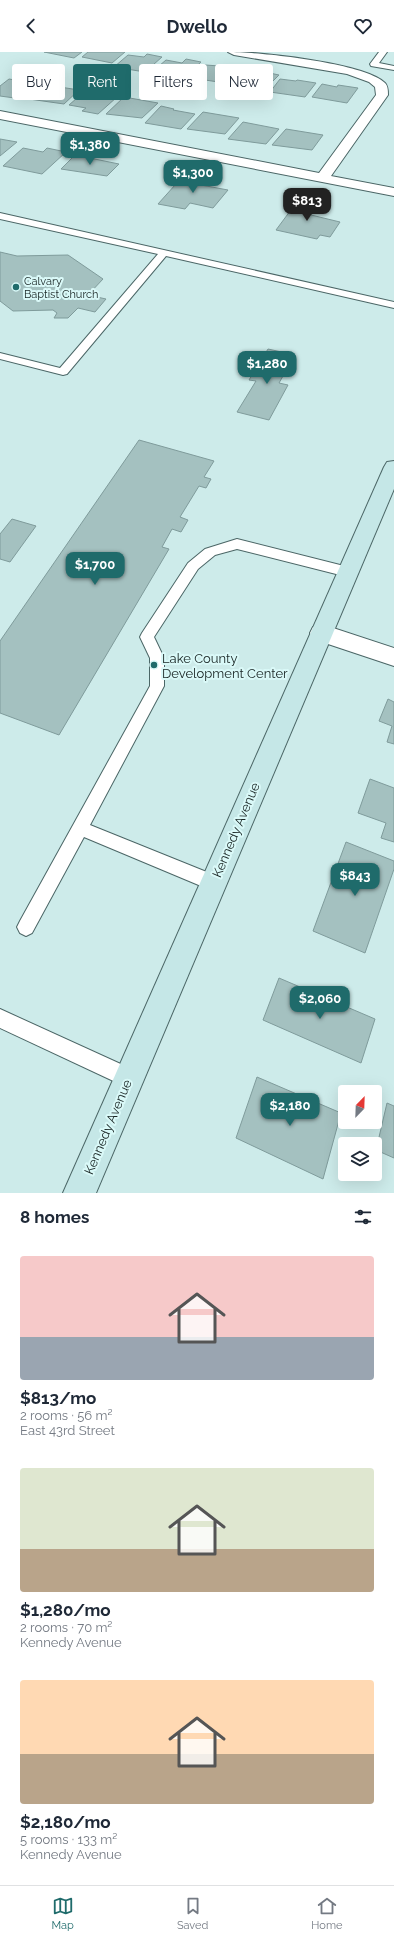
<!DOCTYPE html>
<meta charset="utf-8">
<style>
:root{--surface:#fff;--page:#f2f2f3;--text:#1f2937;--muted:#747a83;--line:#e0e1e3;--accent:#1f6b6b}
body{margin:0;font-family:Raleway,sans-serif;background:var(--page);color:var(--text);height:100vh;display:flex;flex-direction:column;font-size:15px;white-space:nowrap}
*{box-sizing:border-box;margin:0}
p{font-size:13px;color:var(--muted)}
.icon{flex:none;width:22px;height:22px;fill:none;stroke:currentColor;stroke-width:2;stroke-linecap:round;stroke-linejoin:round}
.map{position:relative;height:1141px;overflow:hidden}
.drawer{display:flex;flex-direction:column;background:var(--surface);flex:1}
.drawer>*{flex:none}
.hud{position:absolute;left:12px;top:12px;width:370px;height:36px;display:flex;gap:8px}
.needle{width:26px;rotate:23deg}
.buttons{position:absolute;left:338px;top:1033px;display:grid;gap:8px}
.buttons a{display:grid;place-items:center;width:44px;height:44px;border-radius:4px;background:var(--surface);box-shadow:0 4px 16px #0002;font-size:20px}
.price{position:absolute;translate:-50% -34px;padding:0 9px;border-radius:8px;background:var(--accent);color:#fff;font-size:13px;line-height:26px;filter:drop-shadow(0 1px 2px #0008)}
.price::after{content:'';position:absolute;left:50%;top:24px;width:12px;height:9px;margin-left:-6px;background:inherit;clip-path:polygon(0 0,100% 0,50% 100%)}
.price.on{background:#222;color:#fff}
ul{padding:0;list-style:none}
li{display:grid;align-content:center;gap:8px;height:212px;padding:0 20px}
li span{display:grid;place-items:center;height:124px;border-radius:4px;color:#555}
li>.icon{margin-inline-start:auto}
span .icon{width:72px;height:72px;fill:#fffc;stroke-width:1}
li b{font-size:17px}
h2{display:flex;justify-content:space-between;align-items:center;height:48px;padding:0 20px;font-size:17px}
.chip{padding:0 14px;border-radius:4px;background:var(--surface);box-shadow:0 4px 16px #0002;font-size:14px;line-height:36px}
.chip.on{background:var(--accent);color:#fff}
header{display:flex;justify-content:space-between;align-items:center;height:52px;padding:0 20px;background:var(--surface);font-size:18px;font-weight:700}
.tab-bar{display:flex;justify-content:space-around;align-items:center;height:56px;border-top:1px solid var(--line);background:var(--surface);font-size:11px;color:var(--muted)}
.tab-bar a{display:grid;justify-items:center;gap:2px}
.tab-bar .on{color:var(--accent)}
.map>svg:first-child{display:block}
</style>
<header><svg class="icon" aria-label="back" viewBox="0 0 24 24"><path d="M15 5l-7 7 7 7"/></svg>Dwello<svg class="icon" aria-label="heart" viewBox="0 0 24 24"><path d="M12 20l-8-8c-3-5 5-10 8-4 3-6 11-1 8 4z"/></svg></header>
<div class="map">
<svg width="394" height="1141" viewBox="0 0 394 1141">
<rect width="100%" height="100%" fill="#cdebea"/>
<g fill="#a4c1c0" stroke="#7f9b9b">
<path d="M44 0H82L74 6Z"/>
<path d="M88 0H125L112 11 82 5Z"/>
<path d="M147 2 162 5 145 20 114 15 128 3 144 5Z"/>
<path d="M186 7 201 10 184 26 152 20 166 8 182 11Z"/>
<path d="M205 13 220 14 238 17 225 31 192 26Z"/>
<path d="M244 18 258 21 260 19 279 23 265 37 231 31Z"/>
<path d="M9 27 27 30 42 32 22 47 0 44V34Z"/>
<path d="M280 27 296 29 297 28 316 31 305 45 270 40Z"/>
<path d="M322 32 337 35 338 33 358 36 347 51 312 45Z"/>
<path d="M47 33 79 38 64 52 29 47Z"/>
<path d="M85 39 117 45 98 62 82 59 86 56 69 53Z"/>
<path d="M124 45 158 51 142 66 106 62Z"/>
<path d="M161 54 174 57 173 58 195 62 181 77 145 71Z"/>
<path d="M203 60 239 66 225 82 187 77Z"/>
<path d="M243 70 279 77 266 92 228 87Z"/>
<path d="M286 77 323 83 312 98 272 93Z"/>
<path d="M0 87 17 90 0 104Z"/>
<path d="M23 96 43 100 47 96 66 100 42 122 3 114Z"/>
<path d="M75 103 119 112 107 124 61 117Z"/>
<path d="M184 123 206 127 201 133 228 138 213 156 190 151 185 157 158 152Z"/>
<path d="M299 147 320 151 311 163 340 170 330 185 320 183 317 187 276 178Z"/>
<path d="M0 200 17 204 68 203 103 227 88 243 106 247 95 260 78 256 68 266H54L57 261 53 258 13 259 0 249Z"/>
<path d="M268 297 295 303 279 331 288 333 269 368 237 360 256 329 249 328Z"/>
<path d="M139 388 214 409 204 425 211 427 206 436 199 434 180 465 188 468 181 480 172 477 162 495 169 497 59 683 0 661V589Z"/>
<path d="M12 467 36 474 10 510 0 507V482Z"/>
<path d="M388 647 394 650V692L387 690 392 674 379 669Z"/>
<path d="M370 727 394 736V790L381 786 386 771 358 761Z"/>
<path d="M346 790 394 809V817L365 901 313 879Z"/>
<path d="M279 926 375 967 361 1011 263 968Z"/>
<path d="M257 1025 341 1061 323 1127 236 1086Z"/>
<path d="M387 1051 394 1054V1106L376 1098Z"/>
</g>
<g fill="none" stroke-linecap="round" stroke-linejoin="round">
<g stroke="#4b6666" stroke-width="2">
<g id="lane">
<path d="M379 0H387L379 11 394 14V18L371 14 370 12Z"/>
<path d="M0 161 394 250V256L166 204 67 322 63 323 0 307V301L60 316 158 202 0 167Z"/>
<path d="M237 487 348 515 353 516 355 520 353 524 348 525 237 497 215 503 198 517 154 585 164 606V634L90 773 219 825 222 831 219 837 213 839 84 785 32 881 26 884 20 881 17 875 20 869 150 634V606L140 585 142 581 188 511 205 497Z"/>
<path d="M0 957 136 1019 139 1026 136 1033 129 1036 122 1033 0 976Z"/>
</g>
</g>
<g stroke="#4b6666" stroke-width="2">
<g id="street">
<path d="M228 0C259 0 365 11 385 31 388 34 388 39 388 43L331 124 394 136V144L0 67V59L319 121 376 43 375 35 369 30 347 22 234 3Z"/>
<path d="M321 572 394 596V614L313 587 310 581 313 575Z"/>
</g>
</g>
<g stroke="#4b6666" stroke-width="2">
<path id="secondary" d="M394 409V437L96 1141H63L384 415 387 410Z"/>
</g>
<use href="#lane" fill="#fff" fill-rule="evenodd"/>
<use href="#street" fill="#fff" fill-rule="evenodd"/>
<use href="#secondary" fill="#c5e7e7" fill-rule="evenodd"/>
</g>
<g fill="#1f6b6b" stroke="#daf9f8" stroke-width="1.5">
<circle cx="16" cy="235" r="4"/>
<circle cx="154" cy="613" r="4"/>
</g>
<g text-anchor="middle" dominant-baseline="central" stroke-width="4" stroke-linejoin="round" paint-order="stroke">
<g font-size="11" fill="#182423" stroke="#daf9f8" text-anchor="start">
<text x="24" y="229">Calvary<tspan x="24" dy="13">Baptist Church</tspan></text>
</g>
<g font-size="13" fill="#182423" stroke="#daf9f8" text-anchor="start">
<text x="162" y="606">Lake County<tspan x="162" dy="15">Development Center</tspan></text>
</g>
<g font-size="13" fill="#182423" stroke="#daf9f8">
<text transform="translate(236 778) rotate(-67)">Kennedy Avenue</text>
<text transform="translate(108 1075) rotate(-67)">Kennedy Avenue</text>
</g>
</g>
</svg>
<div class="buttons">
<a><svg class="needle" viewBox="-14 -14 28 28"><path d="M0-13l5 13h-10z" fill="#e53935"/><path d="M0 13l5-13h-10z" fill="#747a83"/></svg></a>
<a><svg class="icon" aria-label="layers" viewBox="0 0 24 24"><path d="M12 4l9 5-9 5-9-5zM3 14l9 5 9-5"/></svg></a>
</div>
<b class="price" style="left:90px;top:114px">$1,380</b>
<b class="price" style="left:193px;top:142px">$1,300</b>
<b class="price on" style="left:307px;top:170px">$813</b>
<b class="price" style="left:267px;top:333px">$1,280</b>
<b class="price" style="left:95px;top:534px">$1,700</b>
<b class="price" style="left:355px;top:845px">$843</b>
<b class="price" style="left:320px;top:968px">$2,060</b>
<b class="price" style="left:290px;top:1075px">$2,180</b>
<div class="hud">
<a class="chip">Buy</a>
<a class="chip on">Rent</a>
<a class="chip">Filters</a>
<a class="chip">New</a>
</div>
</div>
<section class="drawer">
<h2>8 homes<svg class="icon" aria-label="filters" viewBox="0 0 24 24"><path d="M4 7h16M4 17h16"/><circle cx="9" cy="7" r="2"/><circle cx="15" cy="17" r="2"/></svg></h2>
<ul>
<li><span style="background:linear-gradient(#f6c9c9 65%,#9aa5b1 0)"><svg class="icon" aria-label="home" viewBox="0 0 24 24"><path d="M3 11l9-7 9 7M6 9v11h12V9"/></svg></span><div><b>$813/mo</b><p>2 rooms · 56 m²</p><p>East 43rd Street</p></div></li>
<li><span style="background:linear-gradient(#dfe7d0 65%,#b9a48a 0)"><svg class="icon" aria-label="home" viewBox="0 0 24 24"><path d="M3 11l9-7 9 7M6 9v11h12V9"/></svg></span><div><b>$1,280/mo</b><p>2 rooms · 70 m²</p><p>Kennedy Avenue</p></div></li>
<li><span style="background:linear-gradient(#ffd9b3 60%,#b9a48a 0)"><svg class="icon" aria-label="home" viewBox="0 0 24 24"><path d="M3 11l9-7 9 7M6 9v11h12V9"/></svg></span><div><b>$2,180/mo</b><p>5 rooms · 133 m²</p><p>Kennedy Avenue</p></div></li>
</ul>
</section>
<nav class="tab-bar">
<a class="on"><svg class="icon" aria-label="map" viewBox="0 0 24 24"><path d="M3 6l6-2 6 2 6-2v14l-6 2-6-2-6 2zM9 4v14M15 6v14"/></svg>Map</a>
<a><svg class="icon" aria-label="saved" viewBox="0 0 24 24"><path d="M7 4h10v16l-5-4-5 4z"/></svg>Saved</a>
<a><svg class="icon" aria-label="home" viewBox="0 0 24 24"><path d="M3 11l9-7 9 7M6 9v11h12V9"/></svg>Home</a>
</nav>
